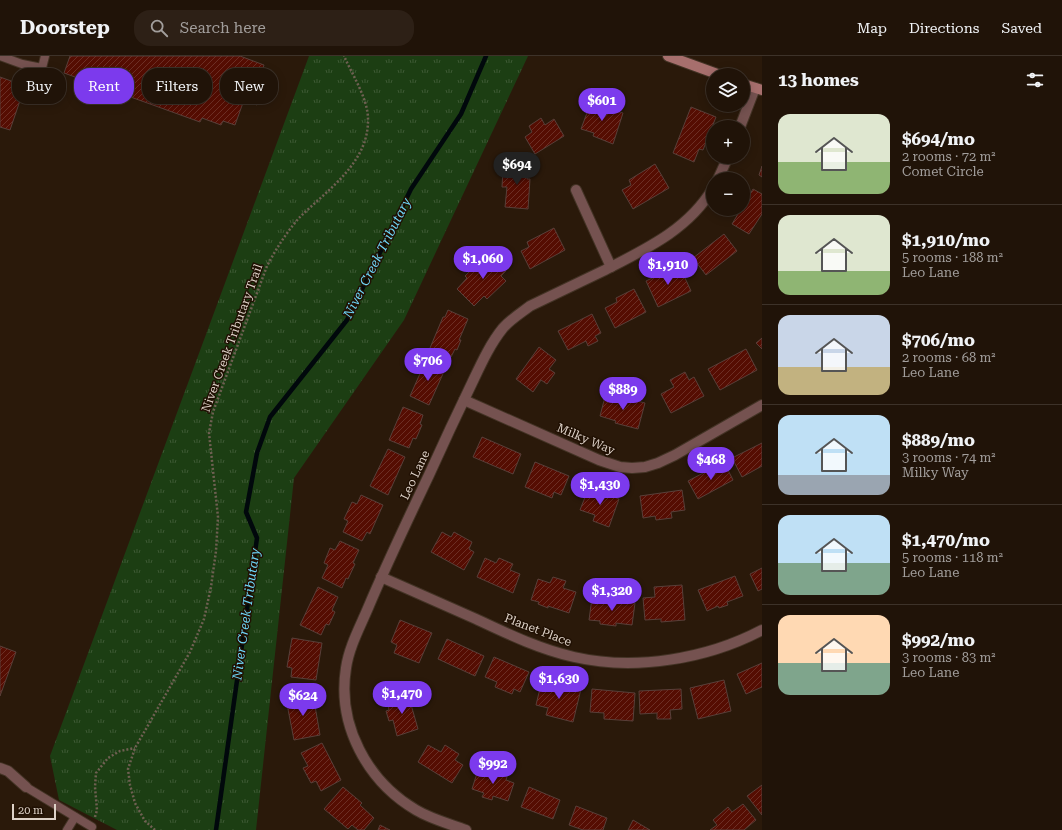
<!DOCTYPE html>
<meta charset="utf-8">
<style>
:root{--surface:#201308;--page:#2d2016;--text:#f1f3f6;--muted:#a29e9c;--line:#3d3229;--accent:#7c3aed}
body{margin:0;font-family:"Roboto Serif",serif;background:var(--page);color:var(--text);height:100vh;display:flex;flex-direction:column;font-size:15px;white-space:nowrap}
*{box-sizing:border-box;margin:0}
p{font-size:13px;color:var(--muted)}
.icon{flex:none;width:22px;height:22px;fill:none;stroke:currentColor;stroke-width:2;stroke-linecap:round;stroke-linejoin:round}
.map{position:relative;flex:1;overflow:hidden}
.sheet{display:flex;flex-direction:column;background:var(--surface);width:300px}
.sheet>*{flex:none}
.hud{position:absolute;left:12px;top:12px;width:380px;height:36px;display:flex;gap:8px}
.fabs{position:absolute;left:706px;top:12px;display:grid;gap:8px}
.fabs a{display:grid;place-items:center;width:44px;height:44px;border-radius:50%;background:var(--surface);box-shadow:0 2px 10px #0003,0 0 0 1px var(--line);font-size:20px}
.scale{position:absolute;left:12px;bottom:10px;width:44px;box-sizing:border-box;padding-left:4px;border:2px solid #ded2c8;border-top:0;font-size:11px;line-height:14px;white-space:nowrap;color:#ded2c8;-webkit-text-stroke:3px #201003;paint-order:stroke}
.price{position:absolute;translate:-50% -34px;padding:0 9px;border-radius:14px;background:var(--accent);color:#fff;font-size:13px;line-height:26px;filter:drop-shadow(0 1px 2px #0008)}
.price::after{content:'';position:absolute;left:50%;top:24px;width:12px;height:9px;margin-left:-6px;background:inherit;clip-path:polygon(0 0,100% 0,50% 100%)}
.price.selected{background:#222;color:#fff}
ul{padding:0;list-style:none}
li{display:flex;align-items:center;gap:12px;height:100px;padding:0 16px}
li+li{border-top:1px solid var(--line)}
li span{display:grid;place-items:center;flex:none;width:112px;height:80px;border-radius:12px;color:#555}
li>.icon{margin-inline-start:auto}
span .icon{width:48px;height:48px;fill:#fffc;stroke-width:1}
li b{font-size:17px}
h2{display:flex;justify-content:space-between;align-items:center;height:48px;padding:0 16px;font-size:17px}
.pill{padding:0 14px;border-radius:16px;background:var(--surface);box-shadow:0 2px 10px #0003,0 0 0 1px var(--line);font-size:14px;line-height:36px}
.pill.selected{background:var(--accent);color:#fff}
header{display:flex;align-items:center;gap:24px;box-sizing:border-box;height:56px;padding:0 20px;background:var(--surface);border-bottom:1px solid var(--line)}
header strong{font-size:19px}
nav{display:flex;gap:22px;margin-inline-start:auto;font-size:14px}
.search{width:280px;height:36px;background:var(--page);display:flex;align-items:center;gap:10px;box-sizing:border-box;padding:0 14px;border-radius:16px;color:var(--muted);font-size:15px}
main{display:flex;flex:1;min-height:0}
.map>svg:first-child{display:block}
</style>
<header>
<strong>Doorstep</strong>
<div class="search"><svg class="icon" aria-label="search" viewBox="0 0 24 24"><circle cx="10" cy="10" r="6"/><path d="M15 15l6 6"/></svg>Search here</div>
<nav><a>Map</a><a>Directions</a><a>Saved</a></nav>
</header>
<main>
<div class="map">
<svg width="762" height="774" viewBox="0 0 762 774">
<defs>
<pattern id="grass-tufts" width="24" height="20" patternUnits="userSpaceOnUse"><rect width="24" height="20" fill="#1c3e13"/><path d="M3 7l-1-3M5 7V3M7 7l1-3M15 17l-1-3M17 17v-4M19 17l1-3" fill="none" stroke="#3d5934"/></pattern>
<pattern id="building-hatch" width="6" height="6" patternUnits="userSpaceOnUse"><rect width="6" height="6" fill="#550d02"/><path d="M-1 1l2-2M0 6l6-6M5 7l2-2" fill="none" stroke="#6d2f25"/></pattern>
</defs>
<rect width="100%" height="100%" fill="#2a190a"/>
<path fill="url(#grass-tufts)" d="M309 0H528L404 264 294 422 256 774H117L59 744 50 700Z"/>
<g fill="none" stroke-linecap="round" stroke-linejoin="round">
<path stroke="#01080c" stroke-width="4.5" d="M216 774 257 482 246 456 257 397 270 361 347 264 411 133 461 58 486 0"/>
</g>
<g fill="url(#building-hatch)" stroke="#583f39">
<path d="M70 0H240L264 9 258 26 265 29 257 49 244 44 235 69 223 65 221 69 202 62 200 66 64 17Z"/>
<path d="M0 21 25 30 10 74 0 71Z"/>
<path d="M591 46 623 57 613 88 593 80 594 77 581 73Z"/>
<path d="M691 51 716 61 703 94 699 93 694 106 673 97Z"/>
<path d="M541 62 545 69 554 63 564 80 535 98 525 81 532 76 529 70Z"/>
<path d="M509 106 529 108 527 123H530L528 153 505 151 507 131H502L503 114H508Z"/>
<path d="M655 108 669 132 633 153 622 134 631 129 629 124Z"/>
<path d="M762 110V121L759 119Z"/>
<path d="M753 133 762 138V158L749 178 732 168 741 153H743V150Z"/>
<path d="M554 172 565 194 530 213 521 195 529 191 527 186Z"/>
<path d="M724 178 737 195 706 219 693 202Z"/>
<path d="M489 196 506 215 501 220 506 225 487 243 484 240 474 250 457 233 467 222 465 220Z"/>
<path d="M679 209 691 235 658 251 646 225Z"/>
<path d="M634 233 646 256 615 272 605 252 617 246 616 242Z"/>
<path d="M448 254 468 263 459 284H461L457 294 455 293 451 301 430 292 443 261H445Z"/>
<path d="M592 258 601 277 595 280 598 285 588 290 586 285 568 294 558 275Z"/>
<path d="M762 282V293L756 287Z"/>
<path d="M539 291 556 304 549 313 555 317 547 328 541 324 533 336 516 323Z"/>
<path d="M746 293 757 314 720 334 708 313Z"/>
<path d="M427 302 446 311 429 349 410 340Z"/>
<path d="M685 316 689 324 694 321 704 340 671 357 661 338 674 331 670 324Z"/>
<path d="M606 337 645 347 638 373 615 367 616 365 600 360Z"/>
<path d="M403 351 423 359 420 368 422 369 416 383 413 382 409 392 389 384Z"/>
<path d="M482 381 521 398 513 418 473 401Z"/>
<path d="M762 387V410L742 421 732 402Z"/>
<path d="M388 393 405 401 388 439 370 430Z"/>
<path d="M535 406 569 420 561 439 554 436 552 442 525 431Z"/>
<path d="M724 406 733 424 698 443 688 425Z"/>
<path d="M589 431 619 443 609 471 593 465 595 459 580 454Z"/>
<path d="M682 434 685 454 671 456 672 462 656 464 655 460 643 462 640 440Z"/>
<path d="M361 439 383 449 370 478 367 476 362 485 343 476 348 465 344 463 352 446 357 448Z"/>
<path d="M442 476 451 481 454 476 472 486 469 493 474 496 464 514 431 496Z"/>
<path d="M340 485 359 494 353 507 355 508 348 523 346 522 342 532 322 522 328 509 324 507 330 492 335 494Z"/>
<path d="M485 502 496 507 499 502 513 508 510 514 520 518 513 537 477 521Z"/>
<path d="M762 512V533L758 535 750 518Z"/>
<path d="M735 520 743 540 727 546 728 549 719 552 718 550 707 555 698 534Z"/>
<path d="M553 521 566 525 563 532 576 536 569 557 548 550V552L538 548 539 546 531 544 538 523 550 527Z"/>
<path d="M682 529 685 564 661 566V563L645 564 643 542 655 541 654 531Z"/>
<path d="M318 531 338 541 332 554 335 556 329 569 326 568 321 579 300 569Z"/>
<path d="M592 542 635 547 632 569 616 567V570L600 568V565L589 564Z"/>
<path d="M400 564 432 577 419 607 394 597 397 589 391 586Z"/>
<path d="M292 582 322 587 316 624 291 621 292 612 287 611Z"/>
<path d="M447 583 484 600 475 620 438 603Z"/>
<path d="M0 590 16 596 0 640Z"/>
<path d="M494 601 529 616 520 636 514 633 512 638 495 631 497 626 485 621Z"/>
<path d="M762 607V631L746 638 737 618Z"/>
<path d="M542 624 581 633 573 666 546 659 548 652 536 649Z"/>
<path d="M724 624 731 655 698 663 690 632Z"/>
<path d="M592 633 635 637 633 665 604 663V657L590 656Z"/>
<path d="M681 633 682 653 670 654 671 663H657V657L640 658 639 635Z"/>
<path d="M313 638 320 679 294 684 286 643Z"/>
<path d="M408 638 418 673 397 680 393 664 389 665 386 655 389 654 387 644Z"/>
<path d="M322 687 341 724 321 735 316 725 311 727 303 712 308 710 301 697Z"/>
<path d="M428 689 441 696 445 689 459 698 455 704 463 709 452 727 418 706Z"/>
<path d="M495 713 508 717 506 724 514 727 508 745 493 740 492 744 482 741 484 737 472 733 478 714 493 719Z"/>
<path d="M762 729V759L747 740Z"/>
<path d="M343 731 362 747 360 749 374 762 364 774H358L352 769 348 773 324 753Z"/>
<path d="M529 731 560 744 553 763 521 751Z"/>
<path d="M743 748 756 764 744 774H710L717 769 713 764 728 751 732 756Z"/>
<path d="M576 750 607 762 603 774H583L569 769Z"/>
<path d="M633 764 650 774H628Z"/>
<path d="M380 769 390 774H378Z"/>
</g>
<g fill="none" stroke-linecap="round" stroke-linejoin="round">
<g stroke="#433325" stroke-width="10">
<g id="service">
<path d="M0 0 22 8 42 12 45 0"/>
<path d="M26 731 92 771"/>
<path d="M67 774 75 761"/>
</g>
</g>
<g stroke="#433325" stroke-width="12">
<g id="minor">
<path d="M740 71 755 32"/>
<path d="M718 123 728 101"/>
<path d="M576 134 611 211"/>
<path d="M464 344 599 404 620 411 632 412 645 411 658 407 675 399 762 349"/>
<path d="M381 521C413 535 444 549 476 563 508 578 539 593 574 601 635 615 707 603 762 574"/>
<path d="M0 712 8 715 26 731"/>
<path d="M466 774C450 768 431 763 416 754 367 725 337 669 346 612 349 591 360 571 368 552 387 507 408 463 429 419 443 388 457 358 472 327 481 308 490 288 503 272 511 263 521 257 530 250 555 238 580 226 605 214 646 193 689 173 713 132"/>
</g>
</g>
<g stroke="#433325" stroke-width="12">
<g id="secondary">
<path d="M668 0 720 19"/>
<path d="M743 28 762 34"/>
</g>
</g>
<g stroke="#6f6052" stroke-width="2.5" stroke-dasharray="2 2" stroke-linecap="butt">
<path d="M95 761 97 754 95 731 96 717 108 702 120 695 135 692"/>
<path d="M155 774 145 765 135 747 130 729 128 713 135 692 190 596 204 563 211 531 216 495 218 461 209 377 213 356 267 210C276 193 286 177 299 162 327 134 369 107 368 63 368 43 352 18 344 0"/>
</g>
<use href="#service" stroke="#755250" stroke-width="8"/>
<use href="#minor" stroke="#755250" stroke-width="10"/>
<use href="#secondary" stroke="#a76f6d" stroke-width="10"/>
</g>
<g text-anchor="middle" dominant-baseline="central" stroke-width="3" stroke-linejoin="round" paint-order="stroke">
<g font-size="12" fill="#ded2c8" stroke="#201003">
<text transform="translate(232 282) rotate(-70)">Niver Creek Tributary Trail</text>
<text transform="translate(586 383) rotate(23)">Milky Way</text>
<text transform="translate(415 419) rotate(-65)">Leo Lane</text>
<text transform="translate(538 574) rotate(21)">Planet Place</text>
</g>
<g font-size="13" font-style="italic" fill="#6ed7f9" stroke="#201003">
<text transform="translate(377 202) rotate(-63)">Niver Creek Tributary</text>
<text transform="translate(246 558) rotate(-82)">Niver Creek Tributary</text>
</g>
</g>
</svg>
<div class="fabs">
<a><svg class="icon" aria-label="layers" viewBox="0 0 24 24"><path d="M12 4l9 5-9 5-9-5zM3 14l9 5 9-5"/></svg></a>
<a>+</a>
<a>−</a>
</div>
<div class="scale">20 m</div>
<b class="price" style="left:602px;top:66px">$601</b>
<b class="price selected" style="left:517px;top:130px">$694</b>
<b class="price" style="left:483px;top:224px">$1,060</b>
<b class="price" style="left:668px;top:230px">$1,910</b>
<b class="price" style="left:428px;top:326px">$706</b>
<b class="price" style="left:623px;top:355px">$889</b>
<b class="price" style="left:711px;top:425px">$468</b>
<b class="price" style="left:600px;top:450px">$1,430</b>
<b class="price" style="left:612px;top:556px">$1,320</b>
<b class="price" style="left:559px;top:644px">$1,630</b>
<b class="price" style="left:402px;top:659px">$1,470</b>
<b class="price" style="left:303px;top:661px">$624</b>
<b class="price" style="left:493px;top:729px">$992</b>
<div class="hud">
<a class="pill">Buy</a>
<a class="pill selected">Rent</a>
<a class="pill">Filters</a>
<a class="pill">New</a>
</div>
</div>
<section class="sheet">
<h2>13 homes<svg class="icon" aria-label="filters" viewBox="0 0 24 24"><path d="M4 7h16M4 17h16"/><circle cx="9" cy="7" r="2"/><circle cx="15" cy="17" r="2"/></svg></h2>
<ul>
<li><span style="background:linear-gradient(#dfe7d0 60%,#8fb573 0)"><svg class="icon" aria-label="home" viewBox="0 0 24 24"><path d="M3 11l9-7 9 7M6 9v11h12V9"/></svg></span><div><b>$694/mo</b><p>2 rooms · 72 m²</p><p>Comet Circle</p></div></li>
<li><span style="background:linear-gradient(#dfe7d0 70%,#8fb573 0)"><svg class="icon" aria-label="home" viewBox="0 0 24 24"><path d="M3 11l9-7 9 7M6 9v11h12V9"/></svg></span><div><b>$1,910/mo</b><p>5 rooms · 188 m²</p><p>Leo Lane</p></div></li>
<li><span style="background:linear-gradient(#c9d6e8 65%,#c2b280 0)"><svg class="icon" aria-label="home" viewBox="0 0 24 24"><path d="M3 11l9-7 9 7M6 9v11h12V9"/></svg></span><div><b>$706/mo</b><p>2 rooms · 68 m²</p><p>Leo Lane</p></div></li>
<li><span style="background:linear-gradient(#bfe0f5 75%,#9aa5b1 0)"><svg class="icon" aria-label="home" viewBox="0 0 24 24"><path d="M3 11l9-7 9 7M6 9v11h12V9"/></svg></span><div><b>$889/mo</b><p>3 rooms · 74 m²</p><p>Milky Way</p></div></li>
<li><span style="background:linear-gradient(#bfe0f5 60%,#7fa58c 0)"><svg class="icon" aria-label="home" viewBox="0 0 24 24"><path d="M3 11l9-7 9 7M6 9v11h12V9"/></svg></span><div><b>$1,470/mo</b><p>5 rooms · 118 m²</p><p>Leo Lane</p></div></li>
<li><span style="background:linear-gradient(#ffd9b3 60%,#7fa58c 0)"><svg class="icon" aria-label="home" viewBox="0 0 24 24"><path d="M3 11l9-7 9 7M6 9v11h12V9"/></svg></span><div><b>$992/mo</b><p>3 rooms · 83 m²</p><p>Leo Lane</p></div></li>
</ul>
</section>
</main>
